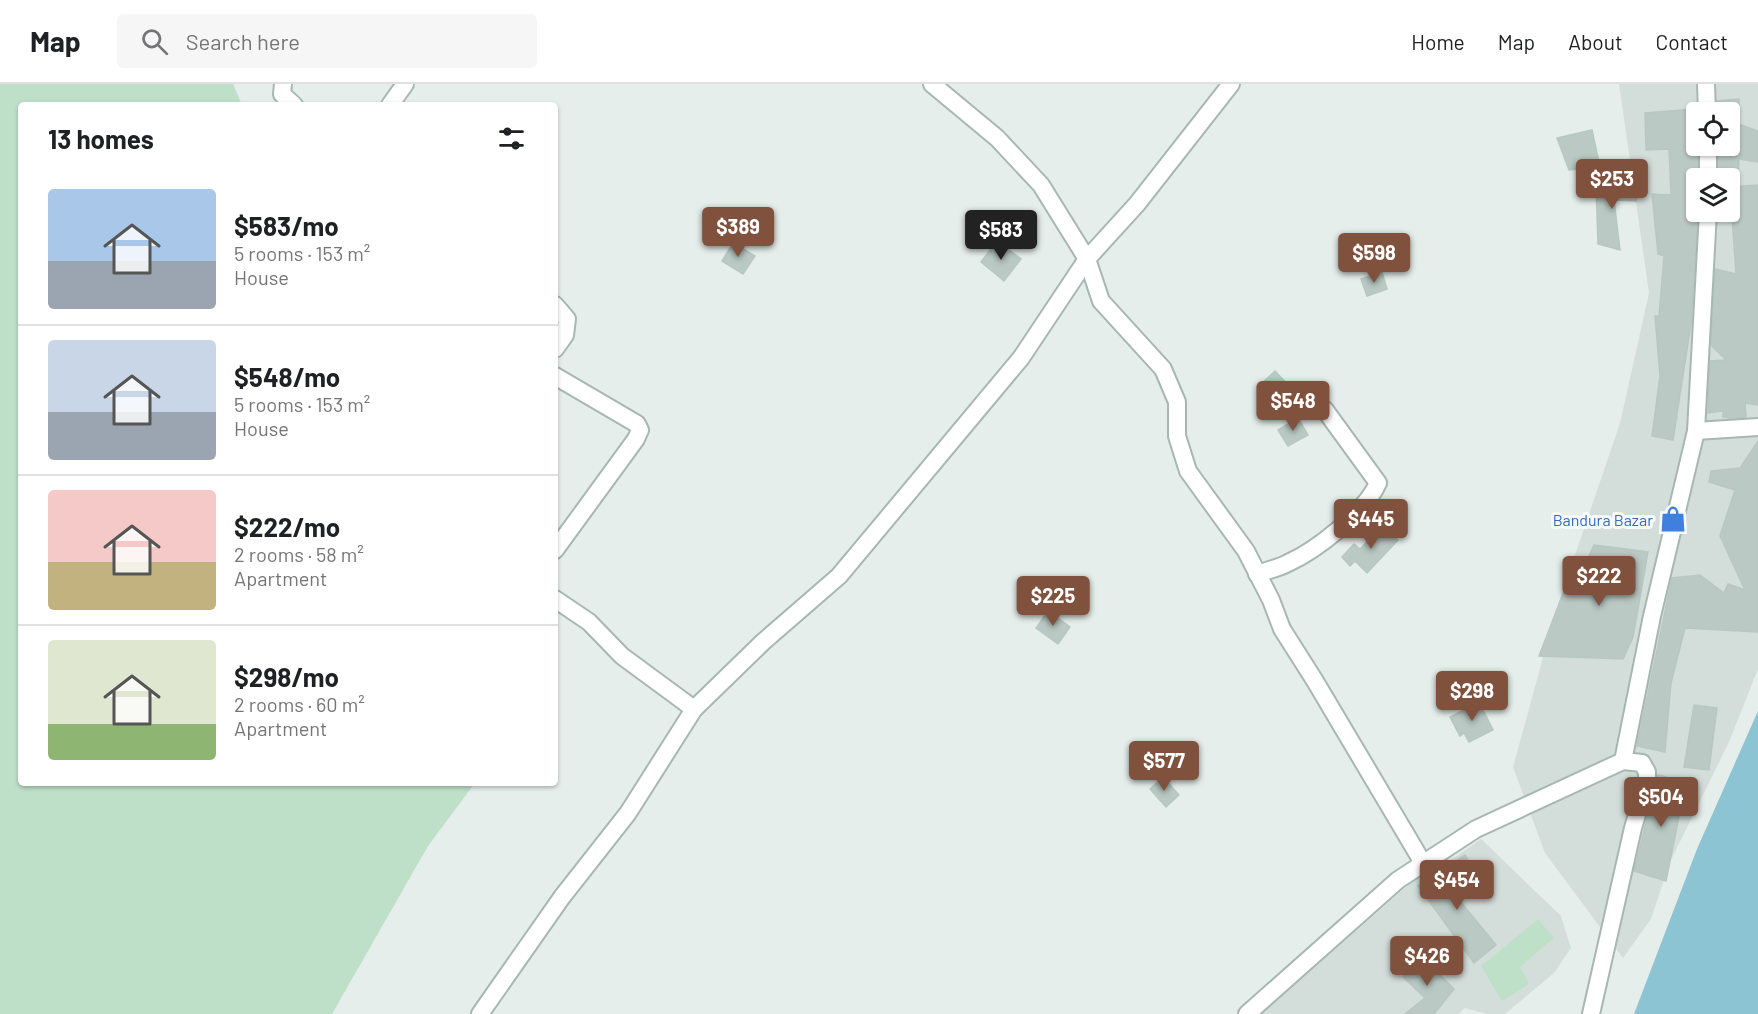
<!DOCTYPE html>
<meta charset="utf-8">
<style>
:root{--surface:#fff;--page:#f6f6f6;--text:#202124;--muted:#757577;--line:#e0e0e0;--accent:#80513d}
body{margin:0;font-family:Barlow,sans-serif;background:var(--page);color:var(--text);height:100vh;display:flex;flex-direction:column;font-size:22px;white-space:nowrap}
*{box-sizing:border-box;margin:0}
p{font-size:20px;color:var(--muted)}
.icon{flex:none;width:33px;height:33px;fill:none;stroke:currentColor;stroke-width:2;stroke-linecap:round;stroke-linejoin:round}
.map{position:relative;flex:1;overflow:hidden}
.details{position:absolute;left:18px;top:18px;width:540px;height:684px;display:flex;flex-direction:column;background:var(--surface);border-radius:6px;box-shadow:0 2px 4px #0004}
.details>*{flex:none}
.tools{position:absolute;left:1686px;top:18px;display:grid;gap:12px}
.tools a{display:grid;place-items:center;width:54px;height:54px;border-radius:6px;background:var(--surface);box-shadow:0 2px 4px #0004;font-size:30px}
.price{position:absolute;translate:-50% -51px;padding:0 14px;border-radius:6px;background:var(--accent);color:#fff;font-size:20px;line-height:39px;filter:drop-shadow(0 2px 3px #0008)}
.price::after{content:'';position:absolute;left:50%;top:36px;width:18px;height:14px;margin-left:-9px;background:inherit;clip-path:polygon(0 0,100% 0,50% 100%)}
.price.active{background:#222;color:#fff}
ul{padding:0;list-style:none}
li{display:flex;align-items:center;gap:18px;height:150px;padding:0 30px}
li+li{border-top:2px solid var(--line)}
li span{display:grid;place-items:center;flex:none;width:168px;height:120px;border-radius:6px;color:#555}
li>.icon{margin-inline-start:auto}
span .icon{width:72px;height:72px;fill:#fffc;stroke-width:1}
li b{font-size:26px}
h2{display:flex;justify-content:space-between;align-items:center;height:72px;padding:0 30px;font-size:26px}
header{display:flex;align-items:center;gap:36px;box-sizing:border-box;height:84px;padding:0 30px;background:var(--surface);border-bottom:2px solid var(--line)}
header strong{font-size:28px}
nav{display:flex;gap:33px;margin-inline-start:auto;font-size:21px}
.search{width:420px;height:54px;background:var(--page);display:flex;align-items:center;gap:15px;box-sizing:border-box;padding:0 21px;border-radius:6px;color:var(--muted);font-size:22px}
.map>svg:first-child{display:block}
</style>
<header>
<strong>Map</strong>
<div class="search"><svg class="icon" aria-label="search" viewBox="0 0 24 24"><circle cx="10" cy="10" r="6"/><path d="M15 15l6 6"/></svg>Search here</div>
<nav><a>Home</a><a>Map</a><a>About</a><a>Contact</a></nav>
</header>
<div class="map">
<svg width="1758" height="930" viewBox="0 0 1758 930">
<rect width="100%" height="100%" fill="#e5eeeb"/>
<g fill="#d3deda" fill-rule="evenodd">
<path d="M1619 0H1758V585L1729 658 1670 778 1651 835 1623 874 1545 769 1513 683 1555 530 1620 339 1649 209ZM1696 28H1730V62H1696ZM1696 94H1730V128H1696Z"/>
<path d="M1481 755 1561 832 1571 864 1554 889 1505 930H1487L1464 924 1459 930H1261L1413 797 1454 774Z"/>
</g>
<g fill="#bee0c9">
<path d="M0 0H233L242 21H21V699H475L428 762 332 930H0Z"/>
<path d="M1538 835 1554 854 1520 883 1529 900 1502 917 1481 882Z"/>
</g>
<path fill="#8cc4d4" d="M1758 627V930H1634L1697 765Z"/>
<g fill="#bac9c4" stroke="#b7c8c2" stroke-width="1.5">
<path d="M1739 15V28H1717V17Z"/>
<path d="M1693 25 1698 70V128L1691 240 1673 356 1652 352 1660 292 1655 232H1659L1664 172 1658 170 1652 110 1671 111 1669 65 1646 66 1645 29Z"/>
<path d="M1730 37 1758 47V78L1739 75 1738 94H1718L1719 62H1730Z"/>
<path d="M1592 46 1600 83 1569 86 1557 54Z"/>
<path d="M1638 99 1636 117 1614 116 1620 166 1598 160 1596 100Z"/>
<path d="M1758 101V321L1745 319 1746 333 1730 334 1723 333V327L1708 329 1710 277 1726 276 1711 261 1715 185 1736 190 1730 103Z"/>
<path d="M997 157 1021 175 1004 197 981 178Z"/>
<path d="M733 159 755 172 743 190 722 177Z"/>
<path d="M1382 188 1387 205 1367 212 1361 195Z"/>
<path d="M1275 287 1288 301 1272 315 1260 301Z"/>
<path d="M1298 334 1308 351 1288 362 1278 346Z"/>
<path d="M1758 357V548L1685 544 1671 599 1665 668 1637 662 1672 494 1700 491 1724 509 1728 500 1745 506 1720 452 1735 406 1709 398 1711 387 1740 384Z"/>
<path d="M1383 441 1398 456 1367 489 1355 477 1350 482 1342 473 1354 460 1360 465Z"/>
<path d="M1594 461 1648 468 1633 553 1623 575 1539 572 1572 486 1580 491Z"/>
<path d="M1048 527 1070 543 1058 560 1036 544Z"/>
<path d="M1479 618 1493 646 1469 658 1464 649 1460 652 1450 633Z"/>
<path d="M1694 621 1717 624 1709 686 1684 683Z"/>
<path d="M1658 691 1686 698 1666 797 1634 787Z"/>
<path d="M1163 693 1179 711 1166 723 1150 705Z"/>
<path d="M1465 771 1471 781 1446 800 1496 861 1474 879 1418 802Z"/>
<path d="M1419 870 1454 905 1434 930H1405L1425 914 1403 893Z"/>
</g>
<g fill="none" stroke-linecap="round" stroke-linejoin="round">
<g stroke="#a7b7b3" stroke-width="20">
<g id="minor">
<path d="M283 0 282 10 294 21"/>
<path d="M932 0 997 54 1041 101 1087 175 1101 217 1163 285 1177 318V352L1188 387 1246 467 1271 516 1282 545 1315 597 1423 779"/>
<path d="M1706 0 1707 28"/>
<path d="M390 21 405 0"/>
<path d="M1708 62V94"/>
<path d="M555 221 567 235 565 251 555 265"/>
<path d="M555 292 637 340 640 346 636 355 555 466"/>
<path d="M1696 347 1758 343"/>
<path d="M1257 490C1268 486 1279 484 1288 479 1317 466 1365 428 1378 399L1325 326"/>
<path d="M555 515 589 538 622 572 694 625"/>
<path d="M480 930 562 813 628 729 694 625 763 558 839 492 1021 274 1087 175 1137 120 1231 0"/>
<path d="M1247 930 1398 796 1476 745 1623 677 1652 532 1696 347 1708 128"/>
<path d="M1591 930 1633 744 1647 697V688L1642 679 1623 677"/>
</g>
</g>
<use href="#minor" stroke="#fff" stroke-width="16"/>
</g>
<defs>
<g id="shop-bare" transform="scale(2.07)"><path d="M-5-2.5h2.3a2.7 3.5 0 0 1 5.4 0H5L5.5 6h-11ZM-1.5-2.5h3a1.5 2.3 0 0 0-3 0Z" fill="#3f7fe0" stroke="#f6fbf9" stroke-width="2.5" paint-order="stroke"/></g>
</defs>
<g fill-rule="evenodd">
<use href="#shop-bare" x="1673" y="435"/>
</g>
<g text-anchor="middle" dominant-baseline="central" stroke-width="6" stroke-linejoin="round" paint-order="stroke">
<g font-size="16" fill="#366cbe" stroke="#f6fbf9" text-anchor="end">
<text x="1653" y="435">Bandura Bazar</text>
</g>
</g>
</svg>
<div class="tools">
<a><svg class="icon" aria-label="locate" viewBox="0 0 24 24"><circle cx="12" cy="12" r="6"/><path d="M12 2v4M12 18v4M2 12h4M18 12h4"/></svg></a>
<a><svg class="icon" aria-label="layers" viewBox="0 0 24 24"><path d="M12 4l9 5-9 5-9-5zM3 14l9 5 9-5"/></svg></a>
</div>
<b class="price" style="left:1612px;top:126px">$253</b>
<b class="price" style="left:738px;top:174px">$389</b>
<b class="price active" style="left:1001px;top:177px">$583</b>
<b class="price" style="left:1374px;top:200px">$598</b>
<b class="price" style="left:1293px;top:348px">$548</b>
<b class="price" style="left:1371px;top:466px">$445</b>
<b class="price" style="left:1599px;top:523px">$222</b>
<b class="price" style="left:1053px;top:543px">$225</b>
<b class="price" style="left:1472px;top:638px">$298</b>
<b class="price" style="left:1164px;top:708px">$577</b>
<b class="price" style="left:1661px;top:744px">$504</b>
<b class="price" style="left:1457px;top:827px">$454</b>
<b class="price" style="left:1427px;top:903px">$426</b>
<section class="details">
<h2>13 homes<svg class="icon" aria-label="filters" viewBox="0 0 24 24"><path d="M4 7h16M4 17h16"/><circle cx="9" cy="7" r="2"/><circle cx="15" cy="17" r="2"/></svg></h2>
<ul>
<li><span style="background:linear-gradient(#a9c7e8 60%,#9aa5b1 0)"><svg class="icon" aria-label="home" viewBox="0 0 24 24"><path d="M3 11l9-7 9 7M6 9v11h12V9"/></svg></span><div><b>$583/mo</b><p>5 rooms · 153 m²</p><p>House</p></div></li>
<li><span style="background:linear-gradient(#c9d6e8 60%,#9aa5b1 0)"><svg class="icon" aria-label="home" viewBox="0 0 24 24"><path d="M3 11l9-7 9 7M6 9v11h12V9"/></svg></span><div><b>$548/mo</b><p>5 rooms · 153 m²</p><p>House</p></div></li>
<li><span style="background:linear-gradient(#f6c9c9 60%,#c2b280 0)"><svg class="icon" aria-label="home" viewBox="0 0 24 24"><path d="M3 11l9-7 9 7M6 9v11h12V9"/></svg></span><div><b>$222/mo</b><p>2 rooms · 58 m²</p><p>Apartment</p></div></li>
<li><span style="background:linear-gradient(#dfe7d0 70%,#8fb573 0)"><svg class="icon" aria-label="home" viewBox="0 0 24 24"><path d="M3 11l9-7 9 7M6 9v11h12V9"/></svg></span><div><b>$298/mo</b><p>2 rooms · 60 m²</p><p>Apartment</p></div></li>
</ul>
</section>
</div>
